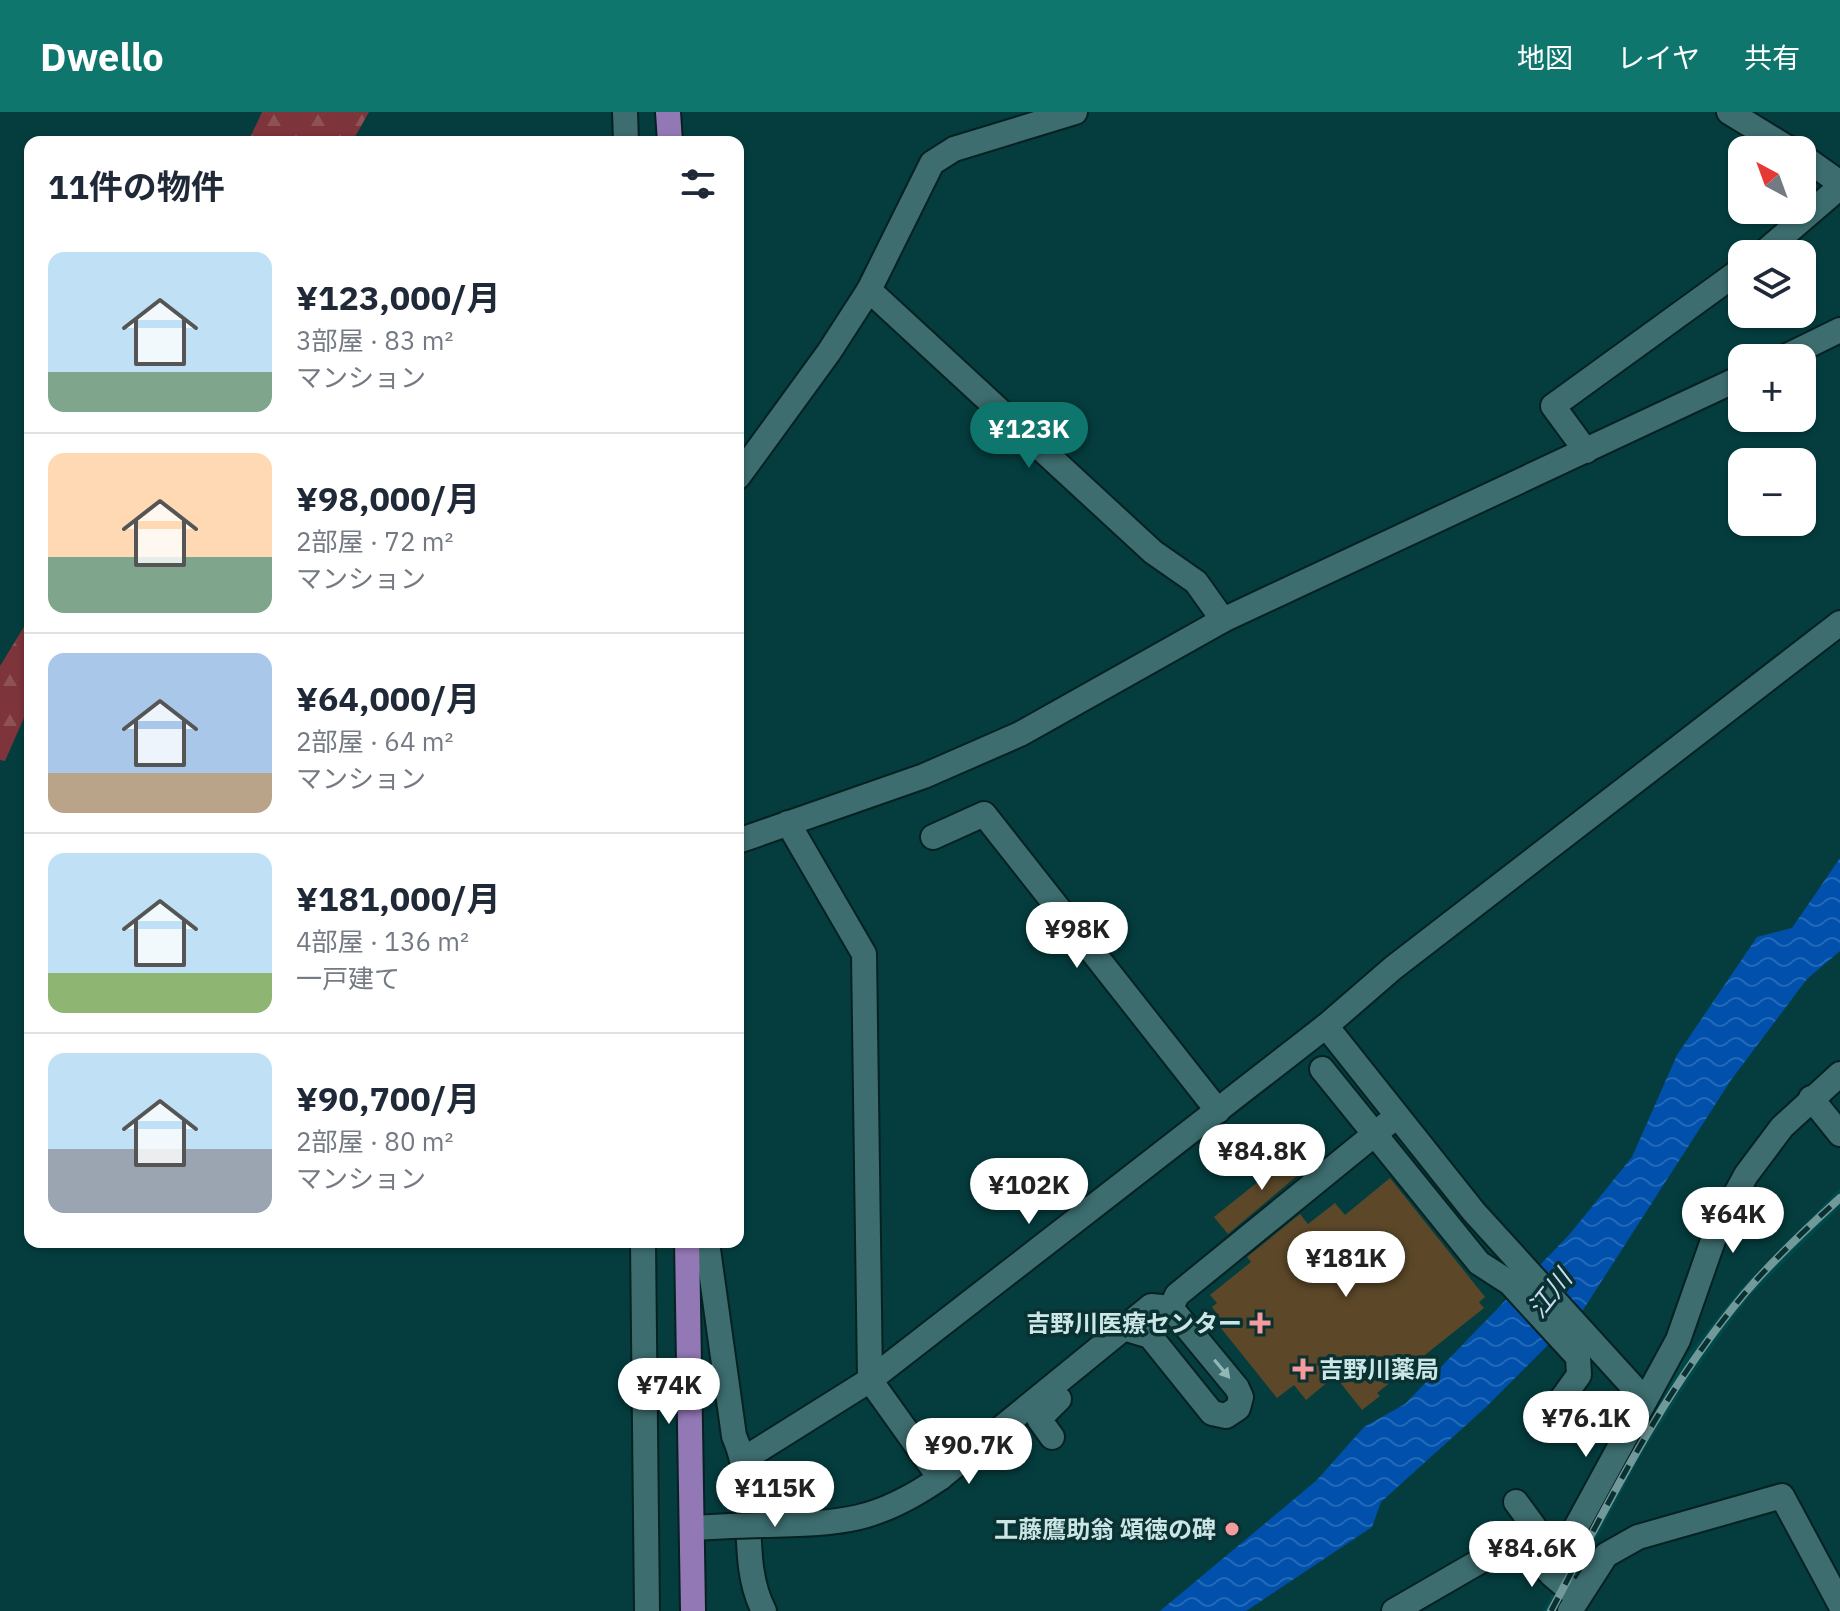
<!DOCTYPE html>
<html lang="ja">
<meta charset="utf-8">
<style>
:root{--surface:#fff;--page:#f2f2f3;--text:#1f2937;--muted:#747a83;--line:#e0e1e3;--accent:#0f766e}
body{margin:0;font-family:"IBM Plex Sans","Noto Sans JP",sans-serif;background:var(--page);color:var(--text);height:100vh;display:flex;flex-direction:column;font-size:30px;white-space:nowrap}
*{box-sizing:border-box;margin:0}
p{font-size:26px;color:var(--muted)}
.icon{flex:none;width:44px;height:44px;fill:none;stroke:currentColor;stroke-width:2;stroke-linecap:round;stroke-linejoin:round}
.map{position:relative;flex:1;overflow:hidden}
.panel{position:absolute;left:24px;top:24px;width:720px;height:1112px;display:flex;flex-direction:column;background:var(--surface);border-radius:16px;box-shadow:0 2px 6px #0004}
.panel>*{flex:none}
.needle{width:52px;rotate:319deg}
.controls{position:absolute;left:1728px;top:24px;display:grid;gap:16px}
.controls a{display:grid;place-items:center;width:88px;height:88px;border-radius:16px;background:var(--surface);box-shadow:0 2px 6px #0004;font-size:40px}
.price{position:absolute;translate:-50% -68px;padding:0 18px;border-radius:28px;background:#fff;color:#222;font-size:26px;line-height:52px;filter:drop-shadow(0 2px 4px #0008)}
.price::after{content:'';position:absolute;left:50%;top:48px;width:24px;height:18px;margin-left:-12px;background:inherit;clip-path:polygon(0 0,100% 0,50% 100%)}
.price.current{background:var(--accent);color:#fff}
ul{padding:0;list-style:none}
li{display:flex;align-items:center;gap:24px;height:200px;padding:0 24px}
li+li{border-top:2px solid var(--line)}
li span{display:grid;place-items:center;flex:none;width:224px;height:160px;border-radius:16px;color:#555}
li>.icon{margin-inline-start:auto}
span .icon{width:96px;height:96px;fill:#fffc;stroke-width:1}
li b{font-size:34px}
h2{display:flex;justify-content:space-between;align-items:center;height:96px;padding:0 24px;font-size:34px}
header{display:flex;align-items:center;gap:48px;box-sizing:border-box;height:112px;padding:0 40px;background:var(--accent);color:#fff}
header strong{font-size:38px}
nav{display:flex;gap:44px;margin-inline-start:auto;font-size:28px}
.map>svg:first-child{display:block}
</style>
<header>
<strong>Dwello</strong>
<nav><a>地図</a><a>レイヤ</a><a>共有</a></nav>
</header>
<div class="map">
<svg width="1840" height="1499" viewBox="0 0 1840 1499">
<defs>
<pattern id="forest-firs" width="22" height="20" patternUnits="userSpaceOnUse" patternTransform="scale(2)"><rect width="22" height="20" fill="#7d343a"/><path d="M5 1l3.5 6h-7zM16 11l3.5 6h-7z" fill="#8e5156"/></pattern>
<pattern id="water-waves" width="16" height="10" patternUnits="userSpaceOnUse" patternTransform="scale(2)"><rect width="16" height="10" fill="#0050ac"/><path d="M0 5q4-4 8 0t8 0" fill="none" stroke="#2469b7"/></pattern>
</defs>
<rect width="100%" height="100%" fill="#053d3e"/>
<path fill="#00484a" d="M1840 1076V1095L1749 1185 1697 1256 1641 1343 1559 1499H1543L1631 1335 1684 1247 1741 1177Z"/>
<g fill="url(#forest-firs)">
<path d="M262 0H369L352 30H248Z"/>
<path d="M30 505V592L5 649 0 648V554Z"/>
</g>
<path fill="url(#water-waves)" d="M1840 746V839L1807 867 1731 968 1583 1198 1486 1295 1381 1390 1372 1415 1246 1499H1160L1317 1368 1364 1315 1405 1292 1569 1123 1632 1045 1677 943 1757 825 1792 816Z"/>
<g fill="#5c4829">
<path d="M1299 1037 1311 1052 1228 1122 1214 1105Z"/>
<path d="M1390 1066 1485 1185 1479 1190 1484 1196 1377 1281 1380 1284 1362 1298 1335 1264 1306 1288 1294 1273 1277 1286 1212 1205 1217 1202 1212 1195 1217 1191 1210 1183 1251 1150 1247 1145 1300 1102 1308 1112 1335 1091 1345 1103Z"/>
</g>
<g fill="none" stroke-linecap="round" stroke-linejoin="round">
<g stroke="#062121" stroke-width="28">
<g id="minor">
<path d="M625 0 626 30"/>
<path d="M1729 0 1791 38"/>
<path d="M1802 44 1840 71"/>
<path d="M1762 142 1840 75"/>
<path d="M869 178 1153 440 1196 470 1223 508"/>
<path d="M1783 246 1840 218"/>
<path d="M1586 339 1553 294 1742 157"/>
<path d="M738 365 829 240 869 178 932 51 954 37 1075 0"/>
<path d="M788 711 864 842 870 1268 940 1366"/>
<path d="M933 725 984 702 1218 999"/>
<path d="M738 729 924 664 1020 622 1223 508 1742 265"/>
<path d="M1326 914 1474 1100 1645 1288"/>
<path d="M1322 957 1479 1151 1510 1171 1578 1245 1579 1263 1556 1295V1317"/>
<path d="M1811 986 1840 1022"/>
<path d="M643 1130 647 1499"/>
<path d="M707 1130 734 1324C759 1380 737 1448 764 1499"/>
<path d="M1171 1196 1177 1183 1387 1012"/>
<path d="M1052 1325 1039 1307 1059 1287"/>
<path d="M744 1347 870 1268 1326 914 1393 856 1840 511"/>
<path d="M1516 1390 1543 1427"/>
<path d="M764 1413C841 1411 875 1411 940 1366L1151 1194 1171 1196 1237 1276 1241 1285 1238 1296 1226 1304 1212 1301 1150 1224 1127 1217"/>
<path d="M693 1416 731 1414"/>
<path d="M1522 1428 1551 1462 1578 1485"/>
<path d="M1394 1499 1515 1429 1567 1423 1574 1419 1678 1228 1717 1117 1746 1063 1782 1015 1840 962"/>
<path d="M1570 1499 1606 1443 1638 1425 1782 1384 1840 1492"/>
</g>
</g>
<g stroke="#062121" stroke-width="28">
<g id="major">
<path d="M668 0 670 30"/>
<path d="M687 1130 693 1499"/>
</g>
</g>
<use href="#minor" stroke="#3d6d6f" stroke-width="24"/>
<use href="#major" stroke="#9378b6" stroke-width="24"/>
<g stroke="#719999" stroke-width="8">
<path id="rail" d="M1551 1499C1609 1390 1664 1277 1745 1181 1774 1147 1807 1116 1840 1086"/>
</g>
<use href="#rail" stroke="#0a3132" stroke-width="5" stroke-dasharray="15" stroke-linecap="butt"/>
<g stroke="#062121" stroke-width="28" stroke-linecap="butt">
<path id="minor-bridge" d="M731 1414 764 1413"/>
</g>
<use href="#minor-bridge" stroke="#3d6d6f" stroke-width="24"/>
</g>
<defs><path id="oneway-solid" d="M-6-.8H1V-3.2L6.5 0L1 3.2V.8H-6Z" transform="scale(2)"/></defs>
<use fill="#93b6b6" href="#oneway-solid" transform="translate(1222 1257) rotate(50)"/>
<g fill="#f59b9e" stroke="#0a3132" stroke-width="3">
<path d="M1256 1199h8v8h8v8h-8v8h-8v-8h-8v-8h8z"/>
<path d="M1299 1245h8v8h8v8h-8v8h-8v-8h-8v-8h8z"/>
<circle cx="1232" cy="1417" r="8"/>
</g>
<g text-anchor="middle" dominant-baseline="central" stroke-width="7" stroke-linejoin="round" paint-order="stroke">
<g font-size="24" font-weight="bold" fill="#cce6e6" stroke="#0a3132" text-anchor="end">
<text x="1242" y="1211">吉野川医療センター</text>
<text x="1319" y="1257" text-anchor="start">吉野川薬局</text>
<text x="1216" y="1417">工藤鷹助翁 頌徳の碑</text>
</g>
<g font-size="26" font-style="italic" fill="#c8d9f1" stroke="#0a3132">
<text transform="translate(1549 1181) rotate(-52)">江川</text>
</g>
</g>
</svg>
<div class="controls">
<a><svg class="needle" viewBox="-14 -14 28 28"><path d="M0-13l5 13h-10z" fill="#e53935"/><path d="M0 13l5-13h-10z" fill="#747a83"/></svg></a>
<a><svg class="icon" aria-label="layers" viewBox="0 0 24 24"><path d="M12 4l9 5-9 5-9-5zM3 14l9 5 9-5"/></svg></a>
<a>+</a>
<a>−</a>
</div>
<b class="price current" style="left:1029px;top:358px">¥123K</b>
<b class="price" style="left:1077px;top:858px">¥98K</b>
<b class="price" style="left:1262px;top:1080px">¥84.8K</b>
<b class="price" style="left:1029px;top:1114px">¥102K</b>
<b class="price" style="left:1733px;top:1143px">¥64K</b>
<b class="price" style="left:1346px;top:1187px">¥181K</b>
<b class="price" style="left:669px;top:1314px">¥74K</b>
<b class="price" style="left:1586px;top:1347px">¥76.1K</b>
<b class="price" style="left:969px;top:1374px">¥90.7K</b>
<b class="price" style="left:775px;top:1417px">¥115K</b>
<b class="price" style="left:1532px;top:1477px">¥84.6K</b>
<section class="panel">
<h2>11件の物件<svg class="icon" aria-label="filters" viewBox="0 0 24 24"><path d="M4 7h16M4 17h16"/><circle cx="9" cy="7" r="2"/><circle cx="15" cy="17" r="2"/></svg></h2>
<ul>
<li><span style="background:linear-gradient(#bfe0f5 75%,#7fa58c 0)"><svg class="icon" aria-label="home" viewBox="0 0 24 24"><path d="M3 11l9-7 9 7M6 9v11h12V9"/></svg></span><div><b>¥123,000/月</b><p>3部屋 · 83 m²</p><p>マンション</p></div></li>
<li><span style="background:linear-gradient(#ffd9b3 65%,#7fa58c 0)"><svg class="icon" aria-label="home" viewBox="0 0 24 24"><path d="M3 11l9-7 9 7M6 9v11h12V9"/></svg></span><div><b>¥98,000/月</b><p>2部屋 · 72 m²</p><p>マンション</p></div></li>
<li><span style="background:linear-gradient(#a9c7e8 75%,#b9a48a 0)"><svg class="icon" aria-label="home" viewBox="0 0 24 24"><path d="M3 11l9-7 9 7M6 9v11h12V9"/></svg></span><div><b>¥64,000/月</b><p>2部屋 · 64 m²</p><p>マンション</p></div></li>
<li><span style="background:linear-gradient(#bfe0f5 75%,#8fb573 0)"><svg class="icon" aria-label="home" viewBox="0 0 24 24"><path d="M3 11l9-7 9 7M6 9v11h12V9"/></svg></span><div><b>¥181,000/月</b><p>4部屋 · 136 m²</p><p>一戸建て</p></div></li>
<li><span style="background:linear-gradient(#bfe0f5 60%,#9aa5b1 0)"><svg class="icon" aria-label="home" viewBox="0 0 24 24"><path d="M3 11l9-7 9 7M6 9v11h12V9"/></svg></span><div><b>¥90,700/月</b><p>2部屋 · 80 m²</p><p>マンション</p></div></li>
</ul>
</section>
</div>
